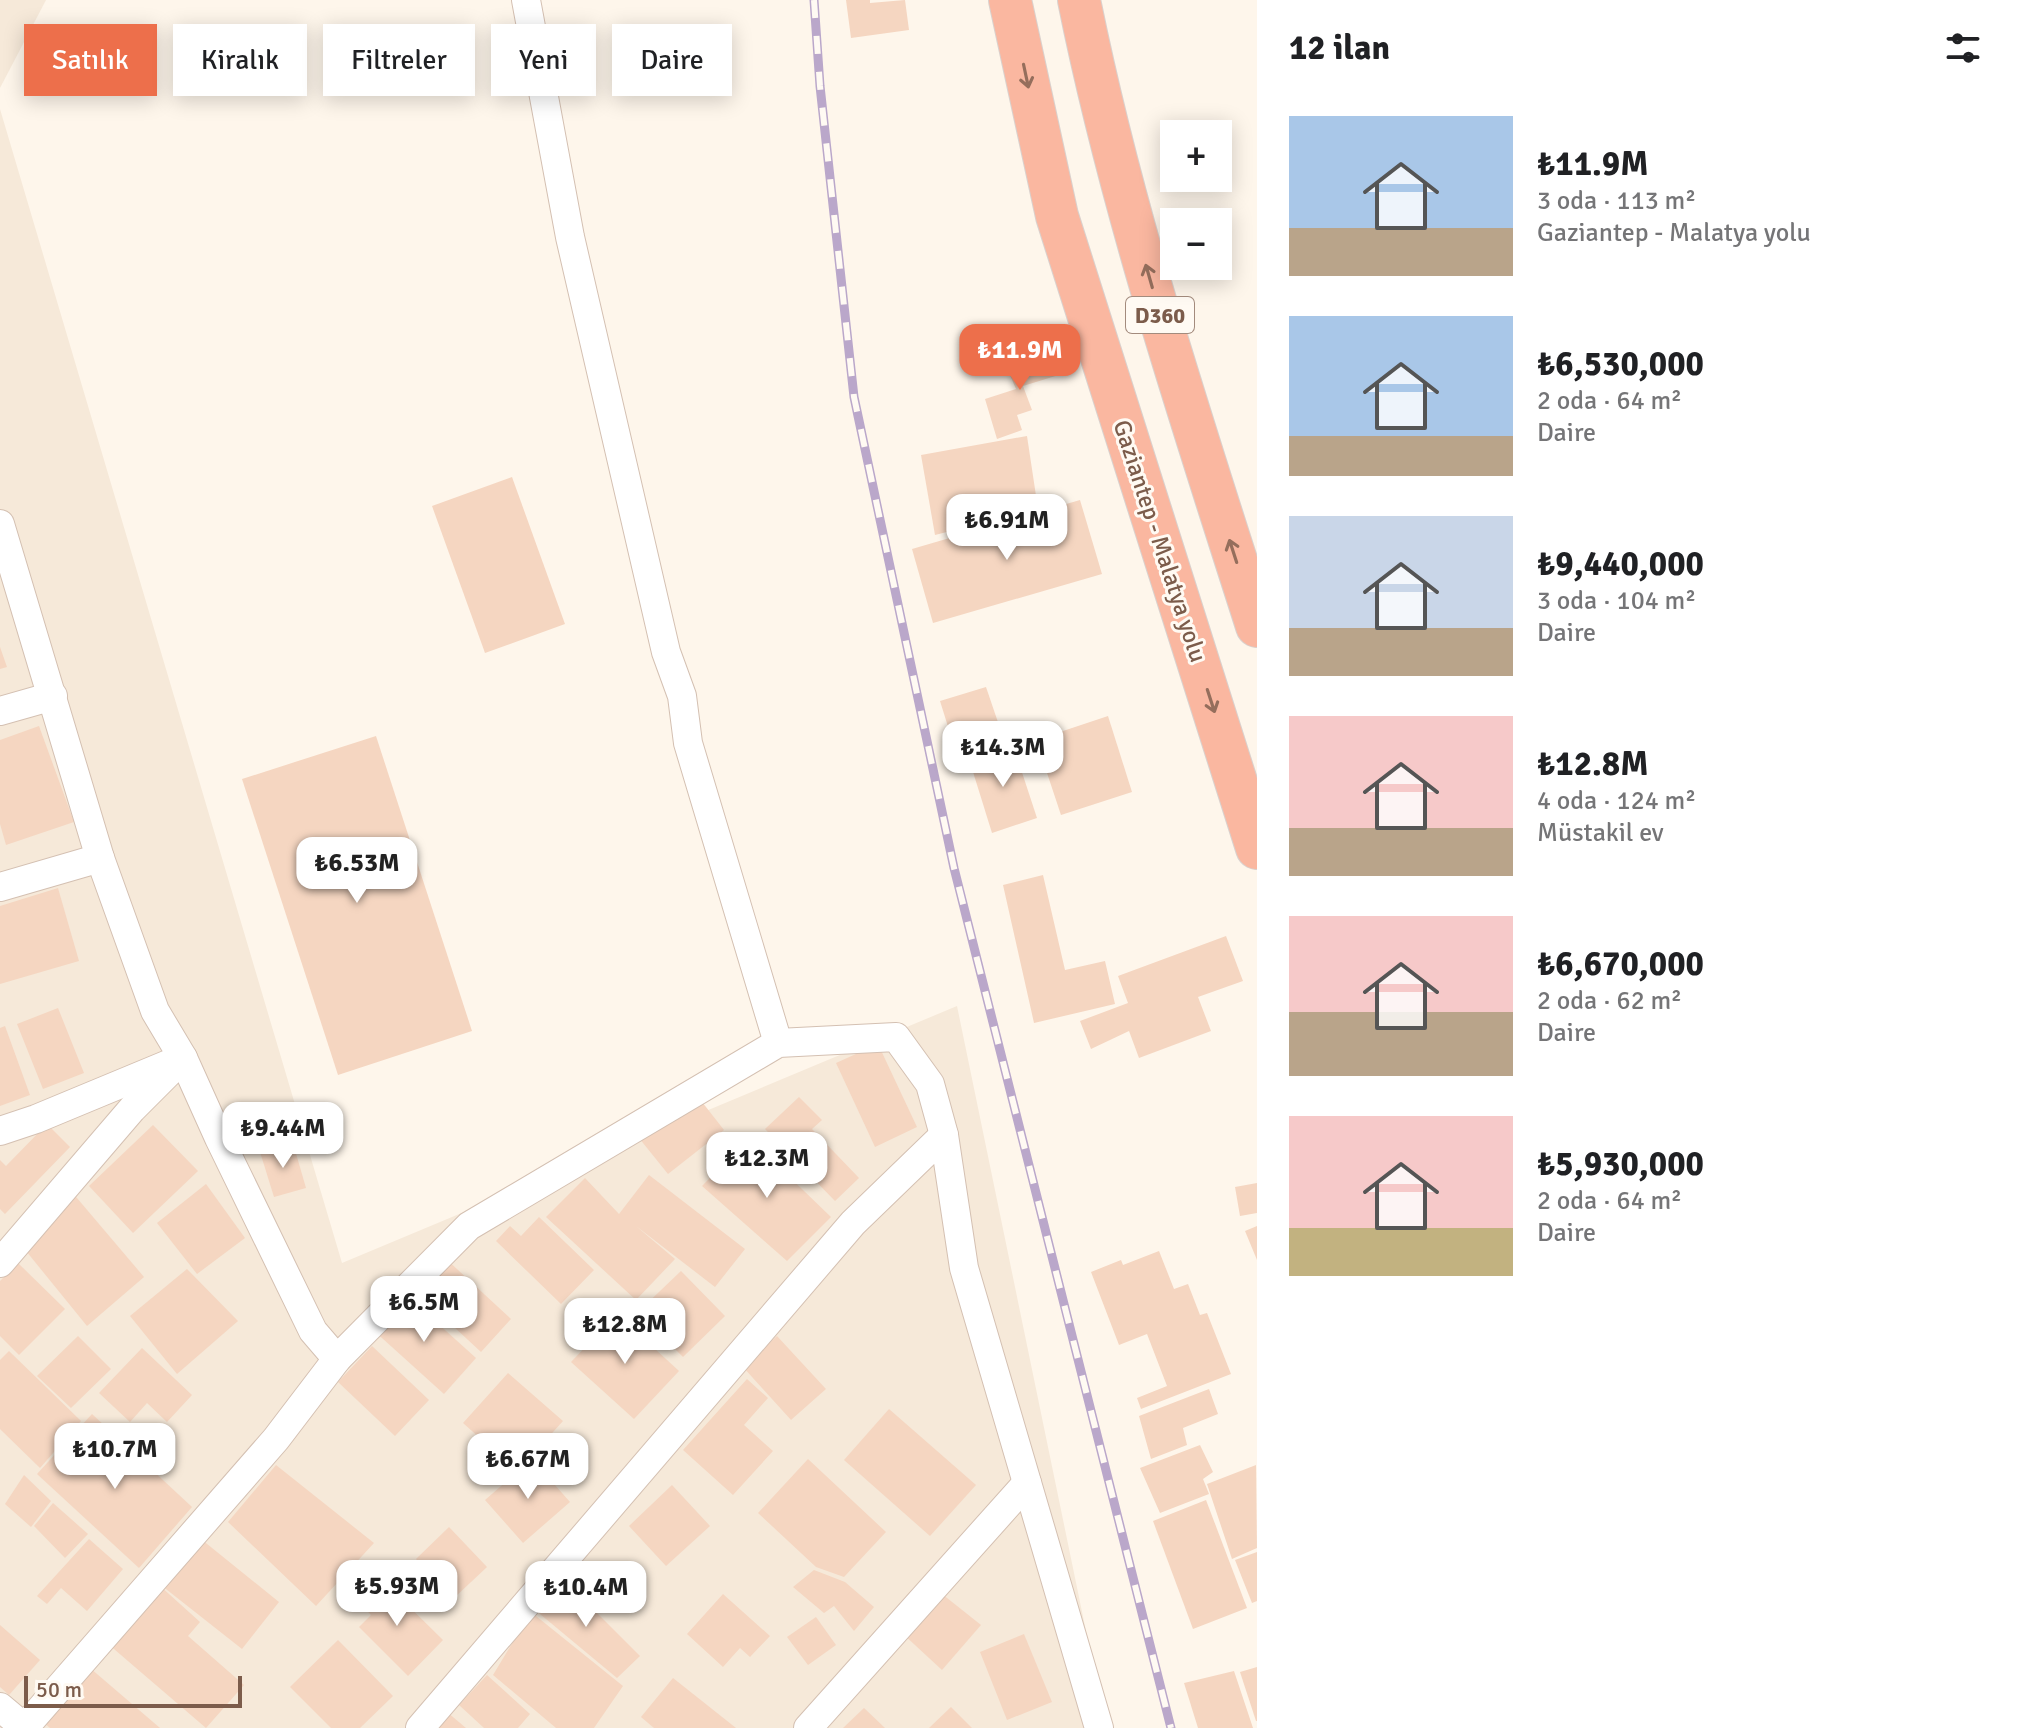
<!DOCTYPE html>
<html lang="tr">
<meta charset="utf-8">
<style>
:root{--surface:#fff;--page:#f2f2f2;--text:#202124;--muted:#757577;--accent:#ed6f4b}
body{margin:0;font-family:Signika,sans-serif;background:var(--page);color:var(--text);height:100vh;display:flex;flex-direction:column;font-size:30px;white-space:nowrap}
*{box-sizing:border-box;margin:0}
p{font-size:26px;color:var(--muted)}
.icon{flex:none;width:44px;height:44px;fill:none;stroke:currentColor;stroke-width:2;stroke-linecap:round;stroke-linejoin:round}
.map{position:relative;flex:1;overflow:hidden}
.drawer{display:flex;flex-direction:column;background:var(--surface);width:760px}
.drawer>*{flex:none}
.hud{position:absolute;left:24px;top:24px;width:760px;height:72px;display:flex;gap:16px}
.controls{position:absolute;left:1160px;top:120px;display:grid;gap:16px}
.controls a{display:grid;place-items:center;width:72px;height:72px;border-radius:0px;background:var(--surface);box-shadow:0 4px 20px #0003;font-size:40px}
.scale{position:absolute;left:24px;bottom:20px;width:218px;box-sizing:border-box;padding-left:8px;border:4px solid #7c5c4b;border-top:0;font-size:22px;line-height:28px;white-space:nowrap;color:#7c5c4b;-webkit-text-stroke:6px #fffaf3;paint-order:stroke}
.price{position:absolute;translate:-50% -68px;padding:0 18px;border-radius:16px;background:#fff;color:#222;font-size:26px;line-height:52px;filter:drop-shadow(0 2px 4px #0008)}
.price::after{content:'';position:absolute;left:50%;top:48px;width:24px;height:18px;margin-left:-12px;background:inherit;clip-path:polygon(0 0,100% 0,50% 100%)}
.price.selected{background:var(--accent);color:#fff}
ul{padding:0;list-style:none}
li{display:flex;align-items:center;gap:24px;height:200px;padding:0 32px}
li span{display:grid;place-items:center;flex:none;width:224px;height:160px;border-radius:0px;color:#555}
li>.icon{margin-inline-start:auto}
span .icon{width:96px;height:96px;fill:#fffc;stroke-width:1}
li b{font-size:34px}
h2{display:flex;justify-content:space-between;align-items:center;height:96px;padding:0 32px;font-size:34px}
.pill{padding:0 28px;border-radius:0px;background:var(--surface);box-shadow:0 4px 20px #0003;font-size:28px;line-height:72px}
.pill.selected{background:var(--accent);color:#fff}
main{display:flex;flex:1;min-height:0}
.map>svg:first-child{display:block}
</style>
<main>
<div class="map">
<svg width="1257" height="1728" viewBox="0 0 1257 1728">
<rect width="100%" height="100%" fill="#fef6eb"/>
<g fill="#f6e9d9">
<path d="M0 0H46L0 88Z"/>
<path d="M0 109 342 1263 957 1006 1106 1728H0Z"/>
</g>
<g fill="#f5d6c1">
<path d="M846 0H870V3L905 0 909 30 851 38Z"/>
<path d="M1053 349 1062 374 1023 386 1032 410 1017 415 1022 430 997 439 985 399 1016 389 1006 366Z"/>
<path d="M1027 436 1038 509 935 535 921 455Z"/>
<path d="M512 477 565 624 485 653 432 506Z"/>
<path d="M1080 500 1102 574 933 623 912 549Z"/>
<path d="M0 647 7 667 0 669Z"/>
<path d="M986 687 1003 737 956 752 940 701Z"/>
<path d="M1108 716 1132 792 1061 815 1036 740Z"/>
<path d="M39 726 74 822 6 845 0 824V740Z"/>
<path d="M376 736 472 1031 338 1075 242 779Z"/>
<path d="M1013 745 1037 818 992 833 969 759Z"/>
<path d="M1043 875 1065 970 1105 961 1115 1004 1034 1023 1003 885Z"/>
<path d="M58 888 79 961 0 984V906Z"/>
<path d="M1226 936 1243 981 1198 997 1211 1031 1139 1058 1129 1031 1091 1049 1080 1021 1128 1003 1118 976Z"/>
<path d="M58 1008 84 1073 43 1089 17 1024Z"/>
<path d="M5 1026 30 1095 0 1106V1028Z"/>
<path d="M878 1044 917 1127 875 1147 836 1063Z"/>
<path d="M695 1093 724 1130 668 1174 639 1138Z"/>
<path d="M799 1097 822 1120 812 1129 859 1178 835 1201 765 1129Z"/>
<path d="M47 1124 70 1147 5 1214 0 1209V1160L6 1166Z"/>
<path d="M153 1125 198 1171 133 1233 89 1186Z"/>
<path d="M749 1138 831 1217 787 1261 702 1186Z"/>
<path d="M293 1143 306 1188 274 1197 260 1152Z"/>
<path d="M649 1175 745 1249 715 1287 636 1226 675 1259 636 1300 546 1217 585 1178 619 1214Z"/>
<path d="M1257 1183V1213L1240 1216 1235 1187Z"/>
<path d="M206 1184 245 1238 197 1274 157 1223Z"/>
<path d="M71 1191 144 1277 87 1326 22 1246Z"/>
<path d="M539 1217 594 1270 561 1304 496 1241 510 1226 521 1236Z"/>
<path d="M1257 1226V1260L1245 1231Z"/>
<path d="M1159 1251 1174 1289 1188 1284 1200 1315 1207 1313 1231 1374 1141 1409 1137 1398 1167 1386 1147 1334 1119 1345 1091 1272 1121 1260 1123 1265Z"/>
<path d="M444 1257 511 1319 481 1352 413 1289Z"/>
<path d="M18 1263 65 1309 19 1355 0 1336V1281Z"/>
<path d="M187 1269 238 1321 177 1374 130 1316Z"/>
<path d="M681 1271 725 1316 683 1357 638 1312Z"/>
<path d="M405 1294 476 1358 444 1394 372 1329Z"/>
<path d="M617 1314 679 1371 634 1419 571 1362Z"/>
<path d="M78 1336 111 1369 71 1408 37 1376Z"/>
<path d="M777 1336 826 1389 791 1420 743 1367Z"/>
<path d="M372 1346 429 1400 395 1436 338 1382Z"/>
<path d="M142 1348 192 1395 167 1422 147 1403 130 1422 99 1393Z"/>
<path d="M9 1351 81 1421 40 1468 0 1429V1360Z"/>
<path d="M508 1373 563 1421 535 1452 526 1444 509 1464 463 1423Z"/>
<path d="M747 1379 768 1398 744 1425 773 1451 733 1495 683 1450Z"/>
<path d="M1209 1389 1218 1414 1183 1428 1187 1445 1151 1459 1139 1416Z"/>
<path d="M889 1409 976 1485 930 1536 844 1460Z"/>
<path d="M92 1414 192 1507 139 1568 37 1474Z"/>
<path d="M1200 1445 1213 1472 1203 1479 1209 1494 1160 1513 1140 1468Z"/>
<path d="M532 1459 570 1502 523 1543 485 1500Z"/>
<path d="M808 1459 886 1532 844 1577 816 1567 758 1513Z"/>
<path d="M276 1465 374 1543 316 1606 228 1522Z"/>
<path d="M1256 1465 1257 1548 1232 1559 1207 1484Z"/>
<path d="M24 1475 51 1501 31 1527 5 1504Z"/>
<path d="M672 1485 710 1526 666 1566 629 1526Z"/>
<path d="M1206 1500 1247 1608 1193 1629 1153 1521Z"/>
<path d="M53 1503 88 1534 65 1558 34 1526Z"/>
<path d="M449 1527 487 1567 454 1598 416 1559Z"/>
<path d="M196 1535 279 1602 242 1649 157 1582Z"/>
<path d="M89 1539 123 1569 87 1611 61 1588 47 1604 37 1596Z"/>
<path d="M1257 1552V1601L1252 1603 1235 1560Z"/>
<path d="M814 1570 845 1582 874 1607 854 1631 834 1606 824 1613 793 1587Z"/>
<path d="M562 1578 640 1656 617 1678 534 1609Z"/>
<path d="M381 1579 443 1640 408 1676 359 1627 371 1615 358 1601Z"/>
<path d="M159 1585 200 1622 188 1636 244 1685 206 1728 107 1643Z"/>
<path d="M937 1590 981 1625 942 1670 902 1633Z"/>
<path d="M723 1594 770 1636 750 1657 740 1648 723 1667 687 1634Z"/>
<path d="M531 1612 623 1686 594 1728H556L493 1675Z"/>
<path d="M816 1617 836 1645 808 1665 787 1637Z"/>
<path d="M0 1625 40 1660 9 1695 0 1687Z"/>
<path d="M1024 1634 1052 1702 1007 1720 980 1652Z"/>
<path d="M338 1640 393 1696 360 1728H331L290 1687Z"/>
<path d="M83 1662 160 1728H50L36 1716Z"/>
<path d="M1257 1667V1721H1256L1240 1672Z"/>
<path d="M1234 1671 1253 1728H1198L1184 1683Z"/>
<path d="M487 1675 530 1714 518 1728H484L459 1705Z"/>
<path d="M673 1678 736 1728H654L641 1717Z"/>
<path d="M951 1707 972 1728H929Z"/>
<path d="M864 1708 885 1728H843Z"/>
<path d="M447 1712 466 1728H434Z"/>
</g>
<g fill="none" stroke-linecap="round" stroke-linejoin="round">
<g stroke="#d4c0b2" stroke-width="30">
<g id="minor">
<path d="M526 0 570 237 666 652 682 696 688 743 778 1043"/>
<path d="M0 524 100 858 155 1011 183 1058 132 1109 0 1263"/>
<path d="M0 711 53 696"/>
<path d="M0 887 100 858"/>
<path d="M0 1131 36 1119 183 1058 219 1138 313 1331 337 1359"/>
<path d="M0 1707 25 1728"/>
<path d="M24 1728 276 1439 337 1359 469 1226 778 1043 896 1037 930 1084 944 1135"/>
<path d="M420 1728 853 1223 944 1135 964 1268 1099 1728"/>
<path d="M808 1728 1027 1483"/>
</g>
</g>
<g stroke="#dad1cd" stroke-width="44">
<g id="highway">
<path d="M1010 0 1057 216 1257 848"/>
<path d="M1079 0C1122 213 1191 419 1257 626"/>
</g>
</g>
<use href="#minor" stroke="#fff" stroke-width="28"/>
<use href="#highway" stroke="#fab7a0" stroke-width="42"/>
<g stroke="#baa7ca" stroke-width="9">
<path id="rail" d="M814 0 820 86 854 397 954 868 1171 1728"/>
</g>
<use href="#rail" stroke="#fffaf3" stroke-width="6" stroke-dasharray="18" stroke-linecap="butt"/>
</g>
<defs><path id="oneway-shaft" d="M-6 0H5M1.5-3L5.5 0L1.5 3" fill="none" stroke-width="1.6" stroke-linecap="round" stroke-linejoin="round" transform="scale(2)"/></defs>
<g stroke="#956e5c">
<use href="#oneway-shaft" transform="translate(1026 76) rotate(78)"/>
<use href="#oneway-shaft" transform="translate(1149 276) rotate(-106)"/>
<use href="#oneway-shaft" transform="translate(1233 551) rotate(-108)"/>
<use href="#oneway-shaft" transform="translate(1211 701) rotate(72)"/>
</g>
<g text-anchor="middle" dominant-baseline="central" stroke-width="6" stroke-linejoin="round" paint-order="stroke">
<rect fill="#fffaf3" stroke="#a38b7d" stroke-width="2" x="1126" y="297" width="68" height="36" rx="6"/>
<g font-size="22" font-weight="bold" fill="#7c5c4b">
<text x="1160" y="315">D360</text>
</g>
<g font-size="24" fill="#7c5c4b" stroke="#fffaf3">
<text transform="translate(1160 541) rotate(72)">Gaziantep - Malatya yolu</text>
</g>
</g>
</svg>
<div class="controls">
<a>+</a>
<a>−</a>
</div>
<div class="scale">50 m</div>
<b class="price selected" style="left:1020px;top:392px">₺11.9M</b>
<b class="price" style="left:1007px;top:562px">₺6.91M</b>
<b class="price" style="left:1003px;top:789px">₺14.3M</b>
<b class="price" style="left:357px;top:905px">₺6.53M</b>
<b class="price" style="left:283px;top:1170px">₺9.44M</b>
<b class="price" style="left:767px;top:1200px">₺12.3M</b>
<b class="price" style="left:424px;top:1344px">₺6.5M</b>
<b class="price" style="left:625px;top:1366px">₺12.8M</b>
<b class="price" style="left:115px;top:1491px">₺10.7M</b>
<b class="price" style="left:528px;top:1501px">₺6.67M</b>
<b class="price" style="left:397px;top:1628px">₺5.93M</b>
<b class="price" style="left:586px;top:1629px">₺10.4M</b>
<div class="hud">
<a class="pill selected">Satılık</a>
<a class="pill">Kiralık</a>
<a class="pill">Filtreler</a>
<a class="pill">Yeni</a>
<a class="pill">Daire</a>
</div>
</div>
<section class="drawer">
<h2>12 ilan<svg class="icon" aria-label="filters" viewBox="0 0 24 24"><path d="M4 7h16M4 17h16"/><circle cx="9" cy="7" r="2"/><circle cx="15" cy="17" r="2"/></svg></h2>
<ul>
<li><span style="background:linear-gradient(#a9c7e8 70%,#b9a48a 0)"><svg class="icon" aria-label="home" viewBox="0 0 24 24"><path d="M3 11l9-7 9 7M6 9v11h12V9"/></svg></span><div><b>₺11.9M</b><p>3 oda · 113 m²</p><p>Gaziantep - Malatya yolu</p></div></li>
<li><span style="background:linear-gradient(#a9c7e8 75%,#b9a48a 0)"><svg class="icon" aria-label="home" viewBox="0 0 24 24"><path d="M3 11l9-7 9 7M6 9v11h12V9"/></svg></span><div><b>₺6,530,000</b><p>2 oda · 64 m²</p><p>Daire</p></div></li>
<li><span style="background:linear-gradient(#c9d6e8 70%,#b9a48a 0)"><svg class="icon" aria-label="home" viewBox="0 0 24 24"><path d="M3 11l9-7 9 7M6 9v11h12V9"/></svg></span><div><b>₺9,440,000</b><p>3 oda · 104 m²</p><p>Daire</p></div></li>
<li><span style="background:linear-gradient(#f6c9c9 70%,#b9a48a 0)"><svg class="icon" aria-label="home" viewBox="0 0 24 24"><path d="M3 11l9-7 9 7M6 9v11h12V9"/></svg></span><div><b>₺12.8M</b><p>4 oda · 124 m²</p><p>Müstakil ev</p></div></li>
<li><span style="background:linear-gradient(#f6c9c9 60%,#b9a48a 0)"><svg class="icon" aria-label="home" viewBox="0 0 24 24"><path d="M3 11l9-7 9 7M6 9v11h12V9"/></svg></span><div><b>₺6,670,000</b><p>2 oda · 62 m²</p><p>Daire</p></div></li>
<li><span style="background:linear-gradient(#f6c9c9 70%,#c2b280 0)"><svg class="icon" aria-label="home" viewBox="0 0 24 24"><path d="M3 11l9-7 9 7M6 9v11h12V9"/></svg></span><div><b>₺5,930,000</b><p>2 oda · 64 m²</p><p>Daire</p></div></li>
</ul>
</section>
</main>
